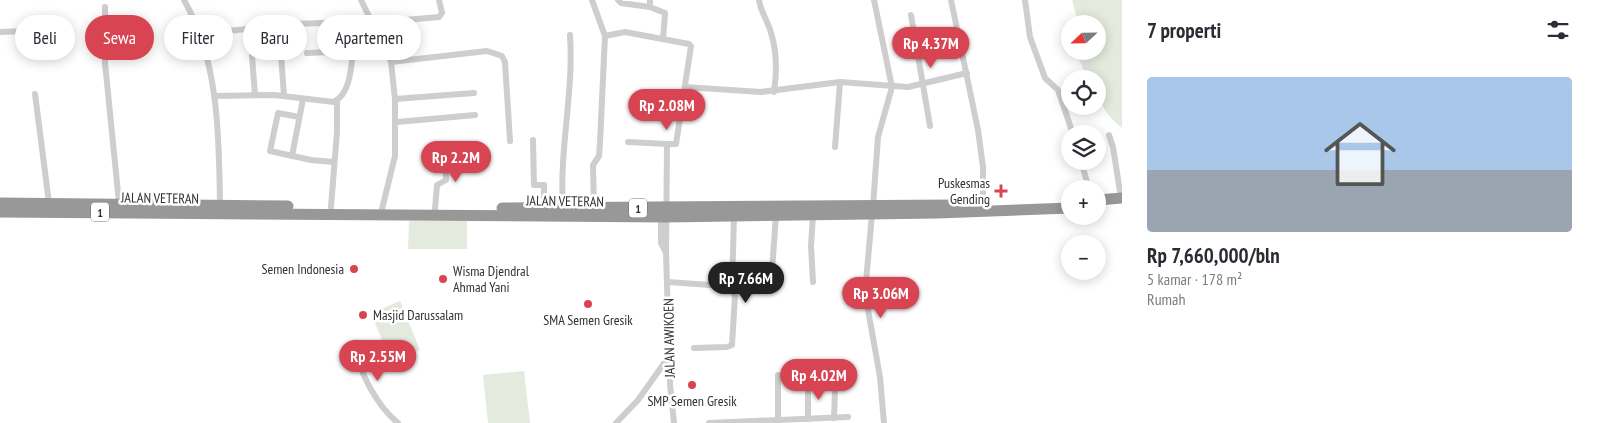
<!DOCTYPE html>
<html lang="id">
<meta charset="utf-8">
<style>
:root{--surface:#fff;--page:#f7f7f7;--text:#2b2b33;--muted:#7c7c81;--line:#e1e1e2;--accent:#d84451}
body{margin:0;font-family:"PT Sans Narrow",sans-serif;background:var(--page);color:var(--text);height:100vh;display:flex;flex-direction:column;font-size:19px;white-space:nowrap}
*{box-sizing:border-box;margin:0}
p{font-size:16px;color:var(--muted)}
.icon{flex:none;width:28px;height:28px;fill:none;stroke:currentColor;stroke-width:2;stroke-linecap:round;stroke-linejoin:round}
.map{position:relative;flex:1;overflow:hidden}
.side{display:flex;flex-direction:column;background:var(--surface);width:475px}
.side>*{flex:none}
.banner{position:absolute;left:15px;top:15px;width:475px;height:45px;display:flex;gap:10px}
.needle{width:32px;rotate:248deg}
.fabs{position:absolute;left:1061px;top:15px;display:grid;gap:10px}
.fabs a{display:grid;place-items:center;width:45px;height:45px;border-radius:50%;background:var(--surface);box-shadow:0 2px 12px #0003;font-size:25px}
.price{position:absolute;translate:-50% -42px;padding:0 11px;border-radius:18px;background:var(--accent);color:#fff;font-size:16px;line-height:32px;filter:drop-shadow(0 1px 2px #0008)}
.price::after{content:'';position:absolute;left:50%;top:30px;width:15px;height:11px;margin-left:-8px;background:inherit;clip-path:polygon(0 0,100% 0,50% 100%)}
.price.on{background:#222;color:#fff}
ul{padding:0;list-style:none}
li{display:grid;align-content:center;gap:10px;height:265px;padding:0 25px}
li+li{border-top:1px solid var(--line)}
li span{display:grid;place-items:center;height:155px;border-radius:5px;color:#555}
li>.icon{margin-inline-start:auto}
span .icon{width:90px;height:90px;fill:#fffc;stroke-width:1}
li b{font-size:21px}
h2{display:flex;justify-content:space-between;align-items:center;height:60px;padding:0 25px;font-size:21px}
.tag{padding:0 18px;border-radius:22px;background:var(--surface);box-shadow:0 2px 12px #0003;font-size:18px;line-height:45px}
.tag.on{background:var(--accent);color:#fff}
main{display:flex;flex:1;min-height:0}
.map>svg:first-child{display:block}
</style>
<main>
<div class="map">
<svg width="1122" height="423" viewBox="0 0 1122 423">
<rect width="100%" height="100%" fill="#fff"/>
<g fill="#e4eade">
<path d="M1072 0H1122V128C1104 113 1098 103 1098 79H1088L1075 51H1098V24H1077L1078 21Z"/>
<path d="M409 221H467V249H408Z"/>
<path d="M400 301 420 350 391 362 371 313Z"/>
<path d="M524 371 530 423H488L483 375Z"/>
</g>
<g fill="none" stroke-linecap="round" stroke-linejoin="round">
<g stroke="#cecece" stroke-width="6">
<path d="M184 0C219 61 219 136 220 205"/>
<path d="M361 0 391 62 395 99V156L382 209"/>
<path d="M592 0 605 36"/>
<path d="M618 0 621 3 650 7"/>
<path d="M650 0V7L665 13 663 39"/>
<path d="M759 0C761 13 768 21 771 33 777 52 777 72 774 92"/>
<path d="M951 0 978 130 983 167V205"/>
<path d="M1025 0 1030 37 1045 78 1058 90 1073 134"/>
<path d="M105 7V63L119 203"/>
<path d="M911 15 930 126"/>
<path d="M372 23 439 17 442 13 439 0"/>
<path d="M0 32 24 31 51 36"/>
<path d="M200 34 294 24 350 22 355 24 358 30"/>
<path d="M307 53 352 51"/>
<path d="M281 54 284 96"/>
<path d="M252 56 255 95"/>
<path d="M391 62 487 51 502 56 505 62 510 141"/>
<path d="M685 87 761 92 840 82 908 87 967 73"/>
<path d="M35 94 49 203"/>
<path d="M214 96 274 95 334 102C355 91 351 51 355 32L375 30"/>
<path d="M395 99 474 93"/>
<path d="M299 117 278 113 270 151 311 160 334 162"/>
<path d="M397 122 475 115"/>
<path d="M1109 135 1113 147 1121 198"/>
<path d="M533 140 534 185H544V207"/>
<path d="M628 142 667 144"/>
<path d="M835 147 840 82"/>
<path d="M292 156 303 99"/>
<path d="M1081 161 1089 189"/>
<path d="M873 206 878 137 892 87 874 0"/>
<path d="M331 207 337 132V101"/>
<path d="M563 207C559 149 574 93 570 35"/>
<path d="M594 208 593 165 599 156 600 142 605 36 625 32 689 44 691 46 676 144H667L666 253 670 384 674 423"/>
<path d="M435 209 437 185 446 180 445 152"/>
<path d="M872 214 865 293 880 377 884 423"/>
<path d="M661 215V243L665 251"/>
<path d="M813 215 811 246 813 282"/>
<path d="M772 271 776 215"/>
<path d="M668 282 724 286 732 289 735 296 732 345 727 347 694 348"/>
<path d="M732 289 734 216"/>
<path d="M352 346C363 375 374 403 398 423"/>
<path d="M808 383V419"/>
<path d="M834 418 835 390"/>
<path d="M778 421V375"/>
<path d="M616 423 638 400 670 355"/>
<path d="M709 423 848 417"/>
</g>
<g stroke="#989898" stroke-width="11">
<path d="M1098 200 1122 198"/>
<path d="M0 203 288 206"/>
<path d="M502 208 956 205"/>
<path d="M0 212 666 217 938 213 1070 208"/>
</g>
</g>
<g fill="#d84451" stroke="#fff" stroke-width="2">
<path d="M998.5 183.5h5v5h5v5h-5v5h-5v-5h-5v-5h5z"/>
<circle cx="354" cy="269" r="5"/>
<circle cx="443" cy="279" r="5"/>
<circle cx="588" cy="304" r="5"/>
<circle cx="363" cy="315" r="5"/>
<circle cx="692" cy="385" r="5"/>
</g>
<g text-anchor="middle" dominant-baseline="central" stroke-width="5" stroke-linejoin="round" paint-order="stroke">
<g fill="#fff" stroke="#6f6f6f" stroke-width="1">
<rect x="629" y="198.5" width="18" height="19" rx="4"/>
<rect x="91" y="202.5" width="18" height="19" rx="4"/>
</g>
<g font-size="12" font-weight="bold" fill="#313131">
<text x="638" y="208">1</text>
<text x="100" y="212">1</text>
</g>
<g font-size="14" fill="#313131" stroke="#fff" text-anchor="end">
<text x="990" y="183">Puskesmas<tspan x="990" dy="16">Gending</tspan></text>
<text x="344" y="269">Semen Indonesia</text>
<text x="453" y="271" text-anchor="start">Wisma Djendral<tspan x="453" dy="16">Ahmad Yani</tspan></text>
<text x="373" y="315" text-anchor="start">Masjid Darussalam</text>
<text x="588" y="320" text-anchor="middle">SMA Semen Gresik</text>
<text x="692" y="401" text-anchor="middle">SMP Semen Gresik</text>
</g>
<g font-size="14" fill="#313131" stroke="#fff">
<text transform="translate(160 198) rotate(1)">JALAN VETERAN</text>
<text transform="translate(565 201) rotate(1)">JALAN VETERAN</text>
<text transform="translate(669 338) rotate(-91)">JALAN AWIKOEN</text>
</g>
</g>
</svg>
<div class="fabs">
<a><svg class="needle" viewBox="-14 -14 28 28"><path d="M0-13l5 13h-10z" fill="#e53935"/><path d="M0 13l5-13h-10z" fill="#7c7c81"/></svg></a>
<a><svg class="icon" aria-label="locate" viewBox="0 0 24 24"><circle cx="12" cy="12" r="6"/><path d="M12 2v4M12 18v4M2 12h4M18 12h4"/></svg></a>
<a><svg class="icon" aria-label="layers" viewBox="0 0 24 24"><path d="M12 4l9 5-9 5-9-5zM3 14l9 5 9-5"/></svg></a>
<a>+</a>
<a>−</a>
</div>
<b class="price" style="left:931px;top:69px">Rp 4.37M</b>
<b class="price" style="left:667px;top:131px">Rp 2.08M</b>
<b class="price" style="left:456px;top:183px">Rp 2.2M</b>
<b class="price on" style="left:746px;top:304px">Rp 7.66M</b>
<b class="price" style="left:881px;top:319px">Rp 3.06M</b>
<b class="price" style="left:378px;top:382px">Rp 2.55M</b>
<b class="price" style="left:819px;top:401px">Rp 4.02M</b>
<div class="banner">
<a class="tag">Beli</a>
<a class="tag on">Sewa</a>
<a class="tag">Filter</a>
<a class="tag">Baru</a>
<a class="tag">Apartemen</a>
</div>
</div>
<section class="side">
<h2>7 properti<svg class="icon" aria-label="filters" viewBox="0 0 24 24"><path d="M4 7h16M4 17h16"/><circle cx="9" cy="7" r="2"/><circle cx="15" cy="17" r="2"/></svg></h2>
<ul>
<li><span style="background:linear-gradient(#a9c7e8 60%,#9aa5b1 0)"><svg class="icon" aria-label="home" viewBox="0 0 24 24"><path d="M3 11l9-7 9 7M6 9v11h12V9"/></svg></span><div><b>Rp 7,660,000/bln</b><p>5 kamar · 178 m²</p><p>Rumah</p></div></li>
</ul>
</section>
</main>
